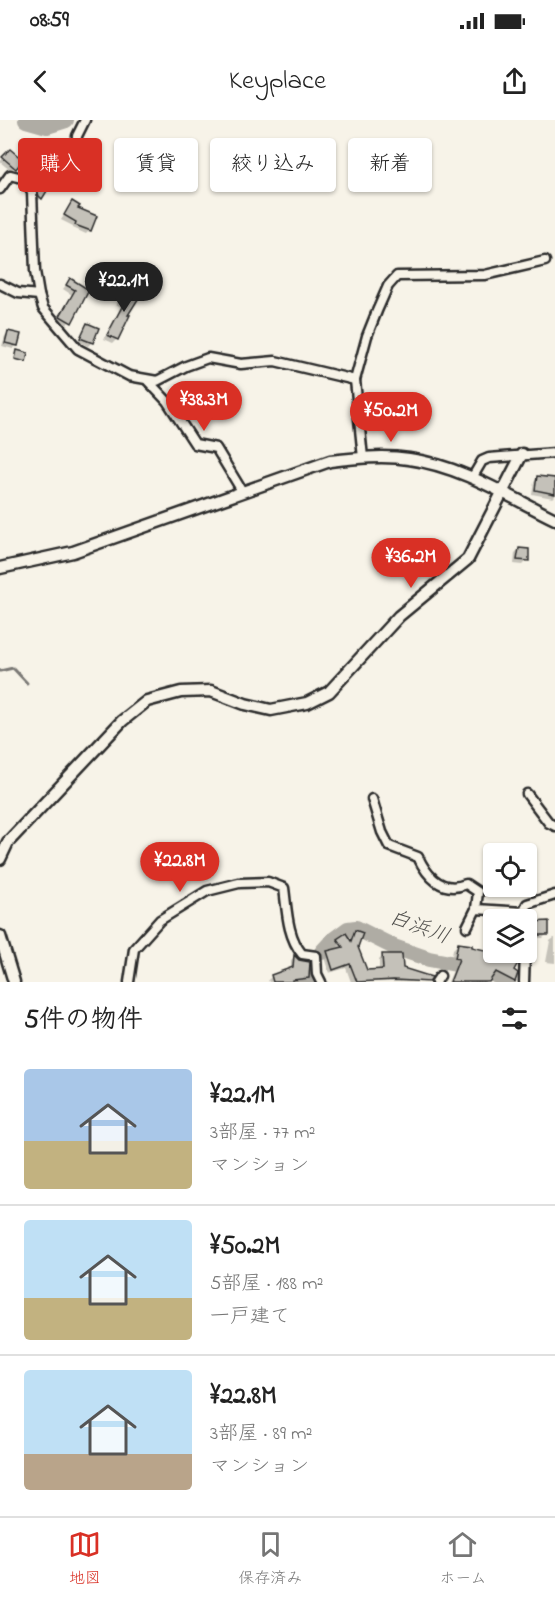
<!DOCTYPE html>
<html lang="ja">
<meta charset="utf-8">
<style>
:root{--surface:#fff;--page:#f2f2f2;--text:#222;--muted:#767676;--line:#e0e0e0;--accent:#d93025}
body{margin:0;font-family:"Indie Flower","Klee One",sans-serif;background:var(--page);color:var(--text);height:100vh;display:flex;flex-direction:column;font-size:22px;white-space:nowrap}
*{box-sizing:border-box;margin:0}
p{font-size:20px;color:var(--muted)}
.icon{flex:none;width:33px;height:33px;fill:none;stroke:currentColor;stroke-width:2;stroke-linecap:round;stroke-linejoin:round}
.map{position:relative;height:862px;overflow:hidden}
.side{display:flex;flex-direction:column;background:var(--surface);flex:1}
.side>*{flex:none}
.banner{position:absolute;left:18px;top:18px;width:519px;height:54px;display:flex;gap:12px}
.tools{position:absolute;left:483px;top:723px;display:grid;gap:12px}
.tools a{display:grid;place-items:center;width:54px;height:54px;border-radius:6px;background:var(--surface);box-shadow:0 2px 4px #0004;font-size:30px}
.price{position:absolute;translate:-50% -51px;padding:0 14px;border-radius:21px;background:var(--accent);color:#fff;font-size:20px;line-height:39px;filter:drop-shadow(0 2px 3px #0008)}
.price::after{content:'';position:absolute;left:50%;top:36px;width:18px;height:14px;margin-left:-9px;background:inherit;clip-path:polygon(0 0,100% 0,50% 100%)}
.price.current{background:#222;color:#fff}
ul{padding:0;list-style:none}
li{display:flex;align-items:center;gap:18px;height:150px;padding:0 24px}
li+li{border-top:2px solid var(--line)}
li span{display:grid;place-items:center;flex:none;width:168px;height:120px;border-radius:6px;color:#555}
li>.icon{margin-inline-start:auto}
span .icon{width:72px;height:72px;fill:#fffc;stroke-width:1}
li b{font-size:26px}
h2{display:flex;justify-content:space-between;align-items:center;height:72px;padding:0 24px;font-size:26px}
.chip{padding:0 21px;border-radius:6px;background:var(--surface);box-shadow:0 2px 4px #0004;font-size:21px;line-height:54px}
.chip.current{background:var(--accent);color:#fff}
.status{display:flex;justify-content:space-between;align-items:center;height:42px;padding:0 30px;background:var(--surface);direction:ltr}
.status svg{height:16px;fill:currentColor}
header{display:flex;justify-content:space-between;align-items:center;height:78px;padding:0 24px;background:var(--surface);font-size:27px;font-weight:600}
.tab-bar{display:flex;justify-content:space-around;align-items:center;height:84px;border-top:2px solid var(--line);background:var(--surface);font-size:16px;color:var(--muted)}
.tab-bar a{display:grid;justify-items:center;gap:3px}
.tab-bar .current{color:var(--accent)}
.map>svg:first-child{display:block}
</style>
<div class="status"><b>08:59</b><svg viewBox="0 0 49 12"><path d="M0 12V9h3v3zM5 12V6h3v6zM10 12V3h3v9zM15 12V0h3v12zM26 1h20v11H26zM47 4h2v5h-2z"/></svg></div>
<header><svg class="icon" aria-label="back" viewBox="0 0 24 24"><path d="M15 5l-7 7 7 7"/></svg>Keyplace<svg class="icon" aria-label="share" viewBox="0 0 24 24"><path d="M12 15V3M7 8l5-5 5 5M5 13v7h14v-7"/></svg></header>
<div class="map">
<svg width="555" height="862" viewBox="0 0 555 862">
<rect width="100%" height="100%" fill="#f7f3e8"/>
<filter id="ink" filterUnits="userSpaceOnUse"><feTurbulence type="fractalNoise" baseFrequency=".0167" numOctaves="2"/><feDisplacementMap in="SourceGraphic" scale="12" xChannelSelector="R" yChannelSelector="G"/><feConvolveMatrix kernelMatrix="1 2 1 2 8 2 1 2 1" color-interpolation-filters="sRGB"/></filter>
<g filter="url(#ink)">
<g fill="#0003">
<path d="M6 34 21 40 11 51 0 42Z"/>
<path d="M37 68 41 78 37 82 35 80 33 72Z"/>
<path d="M72 83 90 110 86 114 73 108V106L61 100Z"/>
<path d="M104 154 116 157 104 170 94 165Z"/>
<path d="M67 164 87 171 67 205 58 201 72 175 63 169Z"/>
<path d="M123 173 126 195 117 219 113 223 104 219 121 187 116 184Z"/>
<path d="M87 205 92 222 88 226 78 221Z"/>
<path d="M8 213 17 225 13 229 2 226 5 216Z"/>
<path d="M538 358 555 360V376L553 378 532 374 534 362Z"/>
<path d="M519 429 527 441 523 445 514 444 515 433Z"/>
<path d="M532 803 547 814 543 818H528V807Z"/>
<path d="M356 812V827L366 852 379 851V840L383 836 401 850 430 858 429 862H351L346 848 329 853 324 837 328 833 338 830 334 824 338 820 349 821Z"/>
<path d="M554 818H555V843L546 842 550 821Z"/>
<path d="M458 824 512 851 516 858 514 862H499L491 857 487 862H448L456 844 451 843 453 829Z"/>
<path d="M294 837 307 856 303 860 298 862H269L268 860 272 856 291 849V840Z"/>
</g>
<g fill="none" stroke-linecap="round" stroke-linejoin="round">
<path stroke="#7a7874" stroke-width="3" d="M0 551 13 548 27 563"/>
<g stroke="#afaca4" stroke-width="16">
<path d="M26 0 47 6 66 0"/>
<path d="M322 832 333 820 348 809 356 808 394 827 429 839 487 850 506 862"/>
<path d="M304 862 312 856"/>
</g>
</g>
<g fill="#c4c1b9" stroke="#2b2b2b" stroke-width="1.5">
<path d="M10 29 23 40 16 49 2 37Z"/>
<path d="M39 65 47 71 42 79 39 76 36 67Z"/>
<path d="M72 81 80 86 78 88 97 96 91 111 75 105 76 102 64 95Z"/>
<path d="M108 148 118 157 109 167 96 161Z"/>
<path d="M70 158 89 170 72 203 60 196 75 170 66 165Z"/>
<path d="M126 167 140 176 128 195H130L118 220 107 215 124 183 119 179Z"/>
<path d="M87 203 99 208 93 223 80 218Z"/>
<path d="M8 211 21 214 18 226 5 223Z"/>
<path d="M17 230 28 233 26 242 15 239Z"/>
<path d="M537 356 555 358V374L535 370Z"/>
<path d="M519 428 529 429V441L517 440Z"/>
<path d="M549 801V815H531V802Z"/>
<path d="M355 810 363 813 358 827 367 850 383 849 382 834H402L403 848 432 857 430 862 394 860 357 862 350 844 333 850 327 831 343 827 337 819 346 813 351 821Z"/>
<path d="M458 823 472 825V827L489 831V832H502L518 843 514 850 518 853 515 862 496 852 489 862H450L459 839 455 838Z"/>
<path d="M294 835 299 840 310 842 309 858 292 860 293 862H273L271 855 293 847Z"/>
</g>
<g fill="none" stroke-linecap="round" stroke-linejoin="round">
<g stroke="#2b2b2b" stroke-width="13">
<g id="street">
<path d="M28 64 32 72 35 151 39 175"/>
<path d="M0 69 10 55 22 58 28 64 58 47 71 35 76 27 77 16 85 0"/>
<path d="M0 164 18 173 39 175 43 188 78 229 129 256 157 261 186 246 208 238 241 244 275 241 355 260"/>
<path d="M148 261 167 281 195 324 216 328 242 371"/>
<path d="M363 338 355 260 367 216 377 191 388 166 397 156 485 155 545 141"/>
<path d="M472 358 482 341 489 338 555 333"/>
<path d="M527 674 549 703 555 706"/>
<path d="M372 679 382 712 389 726 418 737C427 756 442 774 466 764L478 772 476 789 467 807"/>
<path d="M476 789 523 792 527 784 555 775"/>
<path d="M129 862 134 829 160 800 207 771 239 763 268 762 284 768C287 790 287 816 302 834L316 836 317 854 321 862"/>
<path d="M436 862 440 856"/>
<path d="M524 862 525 832"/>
</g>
</g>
<g stroke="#2b2b2b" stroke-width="15">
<g id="secondary">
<path d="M0 448 73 432 330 341C356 338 383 335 409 339 461 346 508 376 555 399"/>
<path d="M0 739 8 722 122 601 147 581 181 572 211 571 245 584 271 590 307 583 329 572 399 496 468 439 522 334"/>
<path d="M0 816 14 862"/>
</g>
</g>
<use href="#street" stroke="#f7f3e8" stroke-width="8"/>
<use href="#secondary" stroke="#f7f3e8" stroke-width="10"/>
</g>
</g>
<g text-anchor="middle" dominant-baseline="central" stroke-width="4.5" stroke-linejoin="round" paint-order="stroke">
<g font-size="21" font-style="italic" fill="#53524f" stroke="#f7f3e8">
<text transform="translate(419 808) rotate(20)">白浜川</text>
</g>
</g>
</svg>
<div class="tools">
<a><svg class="icon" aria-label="locate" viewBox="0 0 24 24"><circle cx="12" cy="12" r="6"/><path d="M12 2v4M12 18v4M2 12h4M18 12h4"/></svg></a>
<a><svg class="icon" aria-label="layers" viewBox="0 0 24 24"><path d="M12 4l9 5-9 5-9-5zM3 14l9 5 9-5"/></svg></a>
</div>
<b class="price current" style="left:124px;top:193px">¥22.1M</b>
<b class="price" style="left:204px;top:312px">¥38.3M</b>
<b class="price" style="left:391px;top:323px">¥50.2M</b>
<b class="price" style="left:411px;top:469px">¥36.2M</b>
<b class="price" style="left:180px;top:773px">¥22.8M</b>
<div class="banner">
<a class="chip current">購入</a>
<a class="chip">賃貸</a>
<a class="chip">絞り込み</a>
<a class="chip">新着</a>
</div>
</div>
<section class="side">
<h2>5件の物件<svg class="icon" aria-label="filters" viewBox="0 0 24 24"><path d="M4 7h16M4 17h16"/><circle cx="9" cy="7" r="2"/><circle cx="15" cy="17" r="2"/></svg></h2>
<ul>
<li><span style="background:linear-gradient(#a9c7e8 60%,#c2b280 0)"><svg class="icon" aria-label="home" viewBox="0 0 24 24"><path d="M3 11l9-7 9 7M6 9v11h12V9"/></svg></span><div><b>¥22.1M</b><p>3部屋 · 77 m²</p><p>マンション</p></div></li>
<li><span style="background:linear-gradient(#bfe0f5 65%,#c2b280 0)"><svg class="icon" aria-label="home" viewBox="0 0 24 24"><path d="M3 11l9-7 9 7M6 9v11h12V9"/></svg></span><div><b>¥50.2M</b><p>5部屋 · 188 m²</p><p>一戸建て</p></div></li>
<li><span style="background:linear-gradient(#bfe0f5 70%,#b9a48a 0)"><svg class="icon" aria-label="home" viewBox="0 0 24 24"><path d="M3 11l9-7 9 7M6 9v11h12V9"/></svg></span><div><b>¥22.8M</b><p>3部屋 · 89 m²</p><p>マンション</p></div></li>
</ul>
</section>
<nav class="tab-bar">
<a class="current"><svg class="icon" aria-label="map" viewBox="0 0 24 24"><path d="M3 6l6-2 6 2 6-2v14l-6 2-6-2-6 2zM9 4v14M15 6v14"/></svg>地図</a>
<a><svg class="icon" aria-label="saved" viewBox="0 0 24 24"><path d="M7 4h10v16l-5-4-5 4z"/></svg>保存済み</a>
<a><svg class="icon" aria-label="home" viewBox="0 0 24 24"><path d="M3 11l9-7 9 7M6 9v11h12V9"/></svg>ホーム</a>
</nav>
